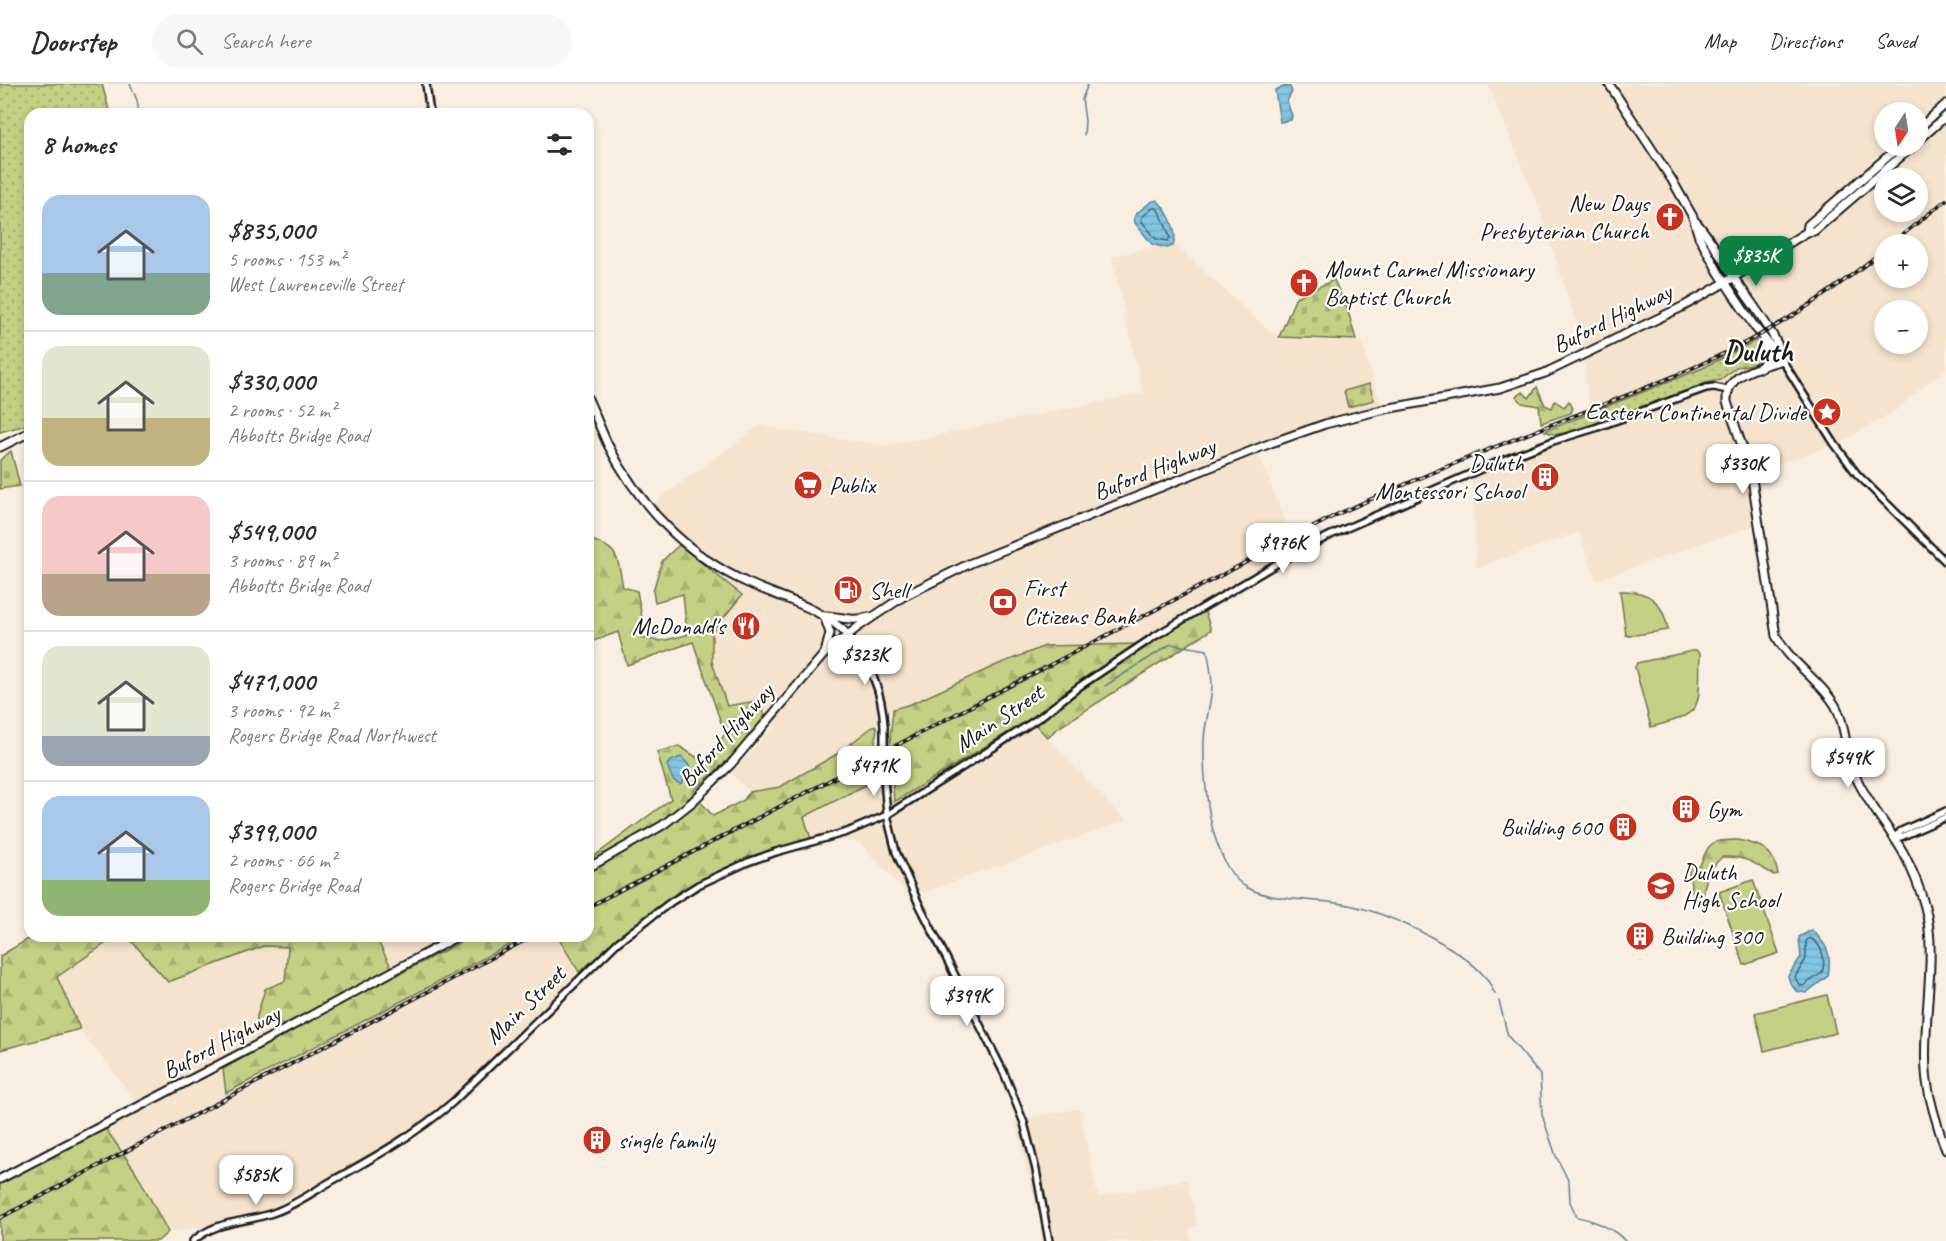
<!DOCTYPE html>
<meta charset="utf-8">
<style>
:root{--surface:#fff;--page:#f7f7f7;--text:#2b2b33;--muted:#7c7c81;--line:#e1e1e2;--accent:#0b8043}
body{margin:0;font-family:Caveat,sans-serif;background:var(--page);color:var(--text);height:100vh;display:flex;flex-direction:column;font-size:22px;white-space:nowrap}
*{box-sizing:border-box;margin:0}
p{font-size:20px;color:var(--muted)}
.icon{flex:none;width:33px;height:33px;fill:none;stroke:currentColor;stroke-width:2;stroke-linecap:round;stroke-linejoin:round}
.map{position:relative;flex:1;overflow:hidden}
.details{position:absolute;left:24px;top:24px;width:570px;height:834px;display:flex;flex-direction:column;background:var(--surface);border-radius:18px;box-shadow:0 3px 9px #0003}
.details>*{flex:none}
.needle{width:39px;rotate:192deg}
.tools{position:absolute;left:1874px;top:18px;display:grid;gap:12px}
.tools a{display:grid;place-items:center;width:54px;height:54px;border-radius:50%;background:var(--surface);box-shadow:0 3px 9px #0003;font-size:30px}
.price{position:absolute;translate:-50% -51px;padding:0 14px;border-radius:12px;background:#fff;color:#222;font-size:20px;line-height:39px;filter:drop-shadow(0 2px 3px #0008)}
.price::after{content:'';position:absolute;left:50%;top:36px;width:18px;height:14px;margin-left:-9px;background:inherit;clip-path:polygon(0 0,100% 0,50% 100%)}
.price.current{background:var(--accent);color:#fff}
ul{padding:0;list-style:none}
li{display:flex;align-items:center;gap:18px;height:150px;padding:0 18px}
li+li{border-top:2px solid var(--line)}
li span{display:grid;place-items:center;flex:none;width:168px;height:120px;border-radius:18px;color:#555}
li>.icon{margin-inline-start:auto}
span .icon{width:72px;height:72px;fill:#fffc;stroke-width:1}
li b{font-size:26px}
h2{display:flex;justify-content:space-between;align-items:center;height:72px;padding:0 18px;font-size:26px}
header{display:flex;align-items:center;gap:36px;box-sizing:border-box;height:84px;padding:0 30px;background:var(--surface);border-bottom:2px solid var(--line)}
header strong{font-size:28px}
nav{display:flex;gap:33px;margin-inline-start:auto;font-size:21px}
.search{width:420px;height:54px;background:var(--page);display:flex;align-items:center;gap:15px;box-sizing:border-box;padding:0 21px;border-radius:33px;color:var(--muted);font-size:22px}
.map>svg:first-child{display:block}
</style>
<header>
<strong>Doorstep</strong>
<div class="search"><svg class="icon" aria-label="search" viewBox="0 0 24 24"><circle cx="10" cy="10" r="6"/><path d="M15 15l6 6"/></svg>Search here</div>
<nav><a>Map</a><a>Directions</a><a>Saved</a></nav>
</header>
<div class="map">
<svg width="1946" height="1157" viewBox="0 0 1946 1157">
<defs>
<pattern id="grass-dots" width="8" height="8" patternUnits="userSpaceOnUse" patternTransform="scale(1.5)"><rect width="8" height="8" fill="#c4d083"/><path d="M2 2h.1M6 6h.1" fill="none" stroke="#a8b271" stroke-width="1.8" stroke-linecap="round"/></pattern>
<pattern id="forest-firs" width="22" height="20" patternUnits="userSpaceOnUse" patternTransform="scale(1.5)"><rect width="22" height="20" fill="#c4d083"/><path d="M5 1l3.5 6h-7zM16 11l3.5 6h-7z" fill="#a8b271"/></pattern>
<pattern id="cemetery-stones" width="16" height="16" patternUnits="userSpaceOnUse" patternTransform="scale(1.5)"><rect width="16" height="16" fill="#c4d083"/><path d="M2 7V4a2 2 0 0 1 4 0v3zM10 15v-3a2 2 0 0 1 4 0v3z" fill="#a8b271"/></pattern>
<pattern id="water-rules" width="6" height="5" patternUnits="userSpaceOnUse" patternTransform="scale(1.5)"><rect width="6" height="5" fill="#82c6e3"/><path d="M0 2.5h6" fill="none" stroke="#70aac2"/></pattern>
</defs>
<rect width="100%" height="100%" fill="#f9eee2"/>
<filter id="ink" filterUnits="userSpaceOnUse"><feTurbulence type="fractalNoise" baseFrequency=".0167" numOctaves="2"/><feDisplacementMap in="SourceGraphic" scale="12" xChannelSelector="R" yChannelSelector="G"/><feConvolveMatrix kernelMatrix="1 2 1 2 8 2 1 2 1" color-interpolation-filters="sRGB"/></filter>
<g filter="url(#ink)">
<g fill="#f5e3cd" fill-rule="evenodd">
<path d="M1488 0H1605L1610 9 1625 0H1946V286L1933 294 1896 326 1840 359 1748 391 1756 441 1596 496 1579 448 1476 484 1472 388 1591 346 1581 252 1538 121ZM1884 28H1917V62H1884ZM1884 94H1917V128H1884ZM1884 160H1917V194H1884ZM1884 226H1917V260H1884Z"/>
<path d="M1172 158 1278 255 1362 258 1383 328 1317 345 1257 366 1299 471 1140 560 1045 562 999 580 911 620 893 625 837 670 780 703 749 708 731 689 774 643 765 634 761 616 727 622 712 578V548L742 511 692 473 665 449 644 426 759 342 886 362 1143 309 1112 173Z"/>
<path d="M1030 635 1119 730 1128 736 910 813 859 758 811 755 803 734 875 696 890 657 894 717Z"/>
<path d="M116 852H127L168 898 264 862 288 863 285 897 256 944 279 937 289 947 224 985 226 1008 526 852H557L579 888 428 1038 374 1071 247 1136 168 1148 136 1088 103 1041 139 1021 80 945 57 893Z"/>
<path d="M375 852H468L469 853 396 892Z"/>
<path d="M1079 1025 1098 1113 1187 1096 1198 1142 1189 1145 1191 1157H1045L1015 1036Z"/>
</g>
<g fill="url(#grass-dots)" stroke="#707650" stroke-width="1.5">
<path d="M0 0H102L110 30H30V340L0 348Z"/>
<path d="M1756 256 1763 267 1758 277 1752 280 1736 283 1720 296 1706 299 1690 307 1578 346C1566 349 1556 353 1545 347L1703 284Z"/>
</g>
<g fill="url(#forest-firs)" stroke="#707650" stroke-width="1.5">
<path d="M1537 303 1545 321 1552 324 1555 317 1564 323 1569 317 1573 324 1571 329 1541 339 1539 322 1522 319 1516 312 1523 308 1529 314Z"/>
<path d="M588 455C620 464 617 473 623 503L637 507 645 549 641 554 661 557 687 551 683 510 655 518 653 507 662 477 679 461 742 511 712 548V578L727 622 761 616 765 634 728 676 692 708 713 732 744 716 749 708 780 703 837 670 875 641 877 644 874 665 875 696 804 733 811 755C778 766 743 775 712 791 665 818 621 854 579 888L557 852H588V777L671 715 657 668 679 662 704 678 725 650 693 558 627 581 618 548 588 559Z"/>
<path d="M1204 525 1211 546 1055 646 1048 654 1030 635 894 718 890 657 893 625 911 620 999 580 1045 562 1140 560Z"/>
<path d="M1738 756C1761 761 1773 764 1778 790L1774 791C1754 779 1746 772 1722 773 1707 787 1705 795 1703 815L1693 811 1688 785 1690 782H1700C1710 756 1710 757 1738 756Z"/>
<path d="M33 852H116L57 893 80 945 0 966V872Z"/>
<path d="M127 852H375L396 892 472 852H526L226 1009 223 985 289 948 279 937 256 945 257 932 265 905 285 897 288 863 264 862 168 898Z"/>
<path d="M103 1041 136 1088 168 1148 158 1157H0V1097Z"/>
</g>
<g fill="url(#cemetery-stones)" stroke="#707650" stroke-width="1.5">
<path d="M1334 196 1348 227 1356 256 1279 253 1296 213Z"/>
<path d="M1369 300 1374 316 1348 323 1344 307Z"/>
<path d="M11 367 20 402 0 405V376Z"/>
</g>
<g fill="#c4d083" stroke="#707650" stroke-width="1.5">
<path d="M1620 507C1650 506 1663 518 1668 546L1629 552 1626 551Z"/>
<path d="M1696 566 1700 570C1698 623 1707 629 1651 643L1635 583 1637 579Z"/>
<path d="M1753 796 1779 869 1744 881 1719 808Z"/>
<path d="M1827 911 1836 949 1764 967 1755 929Z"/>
</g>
<g fill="url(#water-rules)" stroke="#598293" stroke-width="1.5">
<path d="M1289 1 1292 8 1287 17 1292 32 1291 36 1280 38 1275 6Z"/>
<path d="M1157 116C1168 127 1179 147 1173 162L1167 164 1152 160 1135 139 1134 134 1137 129 1151 118Z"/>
<path d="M681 673 688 680 692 688 680 700 673 696 667 681 669 678Z"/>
<path d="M1812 846C1828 862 1832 870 1828 892L1806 909 1796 907 1790 899 1788 892 1801 873 1799 853Z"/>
</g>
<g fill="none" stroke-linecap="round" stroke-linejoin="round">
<g stroke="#45606c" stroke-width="1.5">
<path d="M1153 124H1157L1163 135 1170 153 1168 157 1156 155 1141 136 1142 133Z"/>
<path d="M1810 854C1823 861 1826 876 1822 889L1803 902 1799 901 1795 893 1806 875V857Z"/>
</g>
<g stroke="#598293" stroke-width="1.5">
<path d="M130 0 137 16 139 30"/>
<path d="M1084 51 1085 37 1082 15 1088 0"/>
<path d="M1105 602 1171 560 1207 566C1209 577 1212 590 1212 602 1211 620 1205 638 1204 656 1203 681 1207 732 1216 756 1222 773 1230 795 1248 804 1272 817 1310 815 1337 819 1381 825 1458 860 1486 894 1490 899 1492 905 1495 910"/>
<path d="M1499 917 1508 952 1540 991 1542 1031 1556 1072 1569 1098 1570 1118 1577 1133C1591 1135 1615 1145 1625 1157"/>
</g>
<g stroke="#1c1c1c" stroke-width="10">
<g id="minor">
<path d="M426 0 430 30"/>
<path d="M1782 276 1834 359 1857 390 1946 478"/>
<path d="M848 551C870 582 882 604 884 642"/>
<path d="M884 694 887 731 896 768 918 818 1004 989 1024 1039 1036 1086 1049 1157"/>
<path d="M1894 754 1901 747 1946 727"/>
<path d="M1894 754 1901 753 1946 733"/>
<path d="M193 1157C220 1134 247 1140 278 1127 296 1120 313 1108 330 1098 373 1074 415 1051 453 1018L618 858 671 818 698 801 748 778 776 768 847 748 887 731 1002 658 1040 633 1080 602 1155 552 1293 470 1331 451 1488 382 1553 357 1595 344 1706 304 1714 303 1727 306"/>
</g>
</g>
<g stroke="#1c1c1c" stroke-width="11">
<g id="major">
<path d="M1609 0 1672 96 1693 133 1699 153 1719 189 1754 242 1782 276"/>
<path d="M1917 46 1946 20"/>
<path d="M1917 58 1946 32"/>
<path d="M1696 138C1711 155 1721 173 1733 192 1745 211 1781 255 1782 276"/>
<path d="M1807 148 1808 141 1900 62"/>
<path d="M1782 276C1760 284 1725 288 1727 318L1751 388 1776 552C1791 580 1819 595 1835 621 1846 640 1845 669 1855 691 1867 719 1888 742 1903 768 1912 785 1920 804 1925 823 1938 870 1922 937 1926 987 1927 1009 1938 1045 1946 1066"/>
<path d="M1761 284 1767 271 1763 259"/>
<path d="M588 315C595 330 601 346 608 361 638 420 687 472 748 499 783 515 821 523 848 551"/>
<path d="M0 363 30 348"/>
<path d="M824 532 830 549 825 569"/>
<path d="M827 532C844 533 851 538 869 533"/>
<path d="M588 784 663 741 691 719 731 680 825 569 858 543 904 512 971 479 1271 359 1325 340 1385 325 1500 304 1545 289 1684 222 1726 198 1807 148 1814 147 1913 62"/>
<path d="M0 1095 251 964 458 852"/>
</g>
</g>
<use href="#minor" stroke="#fff" stroke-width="5"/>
<use href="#major" stroke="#fff" stroke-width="7"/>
<g stroke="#1c1c1c" stroke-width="4">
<g id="rail">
<path d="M1891 160 1946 116"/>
<path d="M588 823 1340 429C1405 400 1471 372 1538 346 1611 317 1686 291 1756 253 1801 229 1844 198 1884 166"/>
<path d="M0 1134 533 852"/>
</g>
</g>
<use href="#rail" stroke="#fff" stroke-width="1.5" stroke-dasharray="4.5" stroke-linecap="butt"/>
<g stroke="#1c1c1c" stroke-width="10" stroke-linecap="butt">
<path id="minor-bridge" d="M884 642V694"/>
</g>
<use href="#minor-bridge" stroke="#fff" stroke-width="5"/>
</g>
</g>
<defs>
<g id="church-disc" transform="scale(1.5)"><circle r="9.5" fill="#c8321e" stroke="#fff"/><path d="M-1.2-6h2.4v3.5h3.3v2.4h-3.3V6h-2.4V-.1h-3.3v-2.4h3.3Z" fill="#fff"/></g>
<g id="sight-disc" transform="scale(1.5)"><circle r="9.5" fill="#c8321e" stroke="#fff"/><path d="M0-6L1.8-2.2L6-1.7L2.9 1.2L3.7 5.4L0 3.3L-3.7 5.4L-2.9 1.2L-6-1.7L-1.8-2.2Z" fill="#fff"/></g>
<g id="building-disc" transform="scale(1.5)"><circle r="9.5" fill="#c8321e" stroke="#fff"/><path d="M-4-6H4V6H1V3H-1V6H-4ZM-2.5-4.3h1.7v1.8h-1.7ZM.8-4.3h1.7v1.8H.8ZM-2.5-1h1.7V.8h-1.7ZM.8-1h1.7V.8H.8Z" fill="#fff"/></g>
<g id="supermarket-disc" transform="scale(1.5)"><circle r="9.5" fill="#c8321e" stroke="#fff"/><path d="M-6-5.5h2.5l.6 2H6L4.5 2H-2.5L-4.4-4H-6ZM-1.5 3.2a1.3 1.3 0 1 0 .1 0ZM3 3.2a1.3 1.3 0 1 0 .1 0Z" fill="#fff"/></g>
<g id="fuel-disc" transform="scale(1.5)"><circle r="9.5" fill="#c8321e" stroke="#fff"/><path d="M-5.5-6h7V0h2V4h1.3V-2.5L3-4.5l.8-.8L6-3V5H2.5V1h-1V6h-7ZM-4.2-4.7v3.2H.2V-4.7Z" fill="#fff"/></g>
<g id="bank-disc" transform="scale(1.5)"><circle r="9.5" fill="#c8321e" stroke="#fff"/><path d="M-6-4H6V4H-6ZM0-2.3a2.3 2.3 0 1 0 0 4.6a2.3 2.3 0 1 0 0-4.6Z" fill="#fff"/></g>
<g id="restaurant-disc" transform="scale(1.5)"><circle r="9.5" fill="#c8321e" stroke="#fff"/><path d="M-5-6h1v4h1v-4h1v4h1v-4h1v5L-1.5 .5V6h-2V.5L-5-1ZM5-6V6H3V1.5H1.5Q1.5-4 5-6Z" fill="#fff"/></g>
<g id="school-disc" transform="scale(1.5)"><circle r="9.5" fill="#c8321e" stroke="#fff"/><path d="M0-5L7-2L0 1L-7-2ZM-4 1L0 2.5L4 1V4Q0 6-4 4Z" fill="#fff"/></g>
</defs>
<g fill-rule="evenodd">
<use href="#church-disc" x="1670" y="133"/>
<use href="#church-disc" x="1304" y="199"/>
<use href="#sight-disc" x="1827" y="328"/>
<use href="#building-disc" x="1545" y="393"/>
<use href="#supermarket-disc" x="808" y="401"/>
<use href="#fuel-disc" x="848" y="506"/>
<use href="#bank-disc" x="1003" y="518"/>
<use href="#restaurant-disc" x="746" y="542"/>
<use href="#building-disc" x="1686" y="725"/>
<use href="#building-disc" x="1623" y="743"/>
<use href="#school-disc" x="1661" y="802"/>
<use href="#building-disc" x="1640" y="852"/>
<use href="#building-disc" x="597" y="1056"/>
</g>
<g text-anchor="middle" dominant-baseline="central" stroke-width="4.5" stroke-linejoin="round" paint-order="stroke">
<g font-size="24" fill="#1c1c1c" stroke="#fff" text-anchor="start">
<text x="1649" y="119" text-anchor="end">New Days<tspan x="1649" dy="28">Presbyterian Church</tspan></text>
<text x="1325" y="185">Mount Carmel Missionary<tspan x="1325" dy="28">Baptist Church</tspan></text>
<text x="1806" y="328" text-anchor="end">Eastern Continental Divide</text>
<text x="1524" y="379" text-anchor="end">Duluth<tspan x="1524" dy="28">Montessori School</tspan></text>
<text x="829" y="401">Publix</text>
<text x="1024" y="504">First<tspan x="1024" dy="28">Citizens Bank</tspan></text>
<text x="869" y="506">Shell</text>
<text x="725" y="542" text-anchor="end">McDonald's</text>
<text x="1707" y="725">Gym</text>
<text x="1602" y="743" text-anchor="end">Building 600</text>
<text x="1682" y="788">Duluth<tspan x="1682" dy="28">High School</tspan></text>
<text x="1661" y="852">Building 300</text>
<text x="618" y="1056">single family</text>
</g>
<g font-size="24" fill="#1c1c1c" stroke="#fff">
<text transform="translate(1612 234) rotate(-26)">Buford Highway</text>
<text transform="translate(1154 385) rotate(-22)">Buford Highway</text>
<text transform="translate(999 634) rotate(-34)">Main Street</text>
<text transform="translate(726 651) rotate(-48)">Buford Highway</text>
<text transform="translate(525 921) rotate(-44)">Main Street</text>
<text transform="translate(221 958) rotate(-28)">Buford Highway</text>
</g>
<g font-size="30" font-weight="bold" fill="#1c1c1c" stroke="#fff">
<text x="1758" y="267">Duluth</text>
</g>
</g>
</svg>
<div class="tools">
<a><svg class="needle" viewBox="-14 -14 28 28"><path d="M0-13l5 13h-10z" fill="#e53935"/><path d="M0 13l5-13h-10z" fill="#7c7c81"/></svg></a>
<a><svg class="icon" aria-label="layers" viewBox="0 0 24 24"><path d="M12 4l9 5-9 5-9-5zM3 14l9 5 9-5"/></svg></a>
<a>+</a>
<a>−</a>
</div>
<b class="price current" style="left:1756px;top:203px">$835K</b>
<b class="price" style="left:1743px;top:411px">$330K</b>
<b class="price" style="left:1283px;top:490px">$976K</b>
<b class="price" style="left:865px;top:602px">$323K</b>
<b class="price" style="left:1848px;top:705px">$549K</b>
<b class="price" style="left:874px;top:713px">$471K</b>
<b class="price" style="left:967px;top:943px">$399K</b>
<b class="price" style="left:256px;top:1122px">$585K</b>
<section class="details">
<h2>8 homes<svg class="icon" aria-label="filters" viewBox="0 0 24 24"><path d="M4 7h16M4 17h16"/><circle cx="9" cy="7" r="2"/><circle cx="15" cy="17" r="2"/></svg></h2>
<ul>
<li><span style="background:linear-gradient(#a9c7e8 65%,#7fa58c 0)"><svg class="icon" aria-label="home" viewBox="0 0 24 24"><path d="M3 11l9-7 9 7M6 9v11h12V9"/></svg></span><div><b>$835,000</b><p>5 rooms · 153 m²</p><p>West Lawrenceville Street</p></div></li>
<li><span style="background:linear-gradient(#dfe7d0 60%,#c2b280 0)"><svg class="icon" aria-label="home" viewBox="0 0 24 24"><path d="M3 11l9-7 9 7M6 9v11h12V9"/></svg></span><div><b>$330,000</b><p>2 rooms · 52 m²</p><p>Abbotts Bridge Road</p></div></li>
<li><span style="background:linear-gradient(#f6c9c9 65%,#b9a48a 0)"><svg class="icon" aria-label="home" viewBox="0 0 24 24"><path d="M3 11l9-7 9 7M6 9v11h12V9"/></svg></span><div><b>$549,000</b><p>3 rooms · 89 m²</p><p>Abbotts Bridge Road</p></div></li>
<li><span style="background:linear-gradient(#dfe7d0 75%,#9aa5b1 0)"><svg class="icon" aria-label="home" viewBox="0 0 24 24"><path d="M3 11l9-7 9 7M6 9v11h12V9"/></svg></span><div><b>$471,000</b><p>3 rooms · 92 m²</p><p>Rogers Bridge Road Northwest</p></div></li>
<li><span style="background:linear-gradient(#a9c7e8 70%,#8fb573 0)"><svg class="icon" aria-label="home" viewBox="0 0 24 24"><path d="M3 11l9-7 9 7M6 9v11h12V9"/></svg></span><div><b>$399,000</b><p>2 rooms · 66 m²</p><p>Rogers Bridge Road</p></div></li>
</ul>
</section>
</div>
